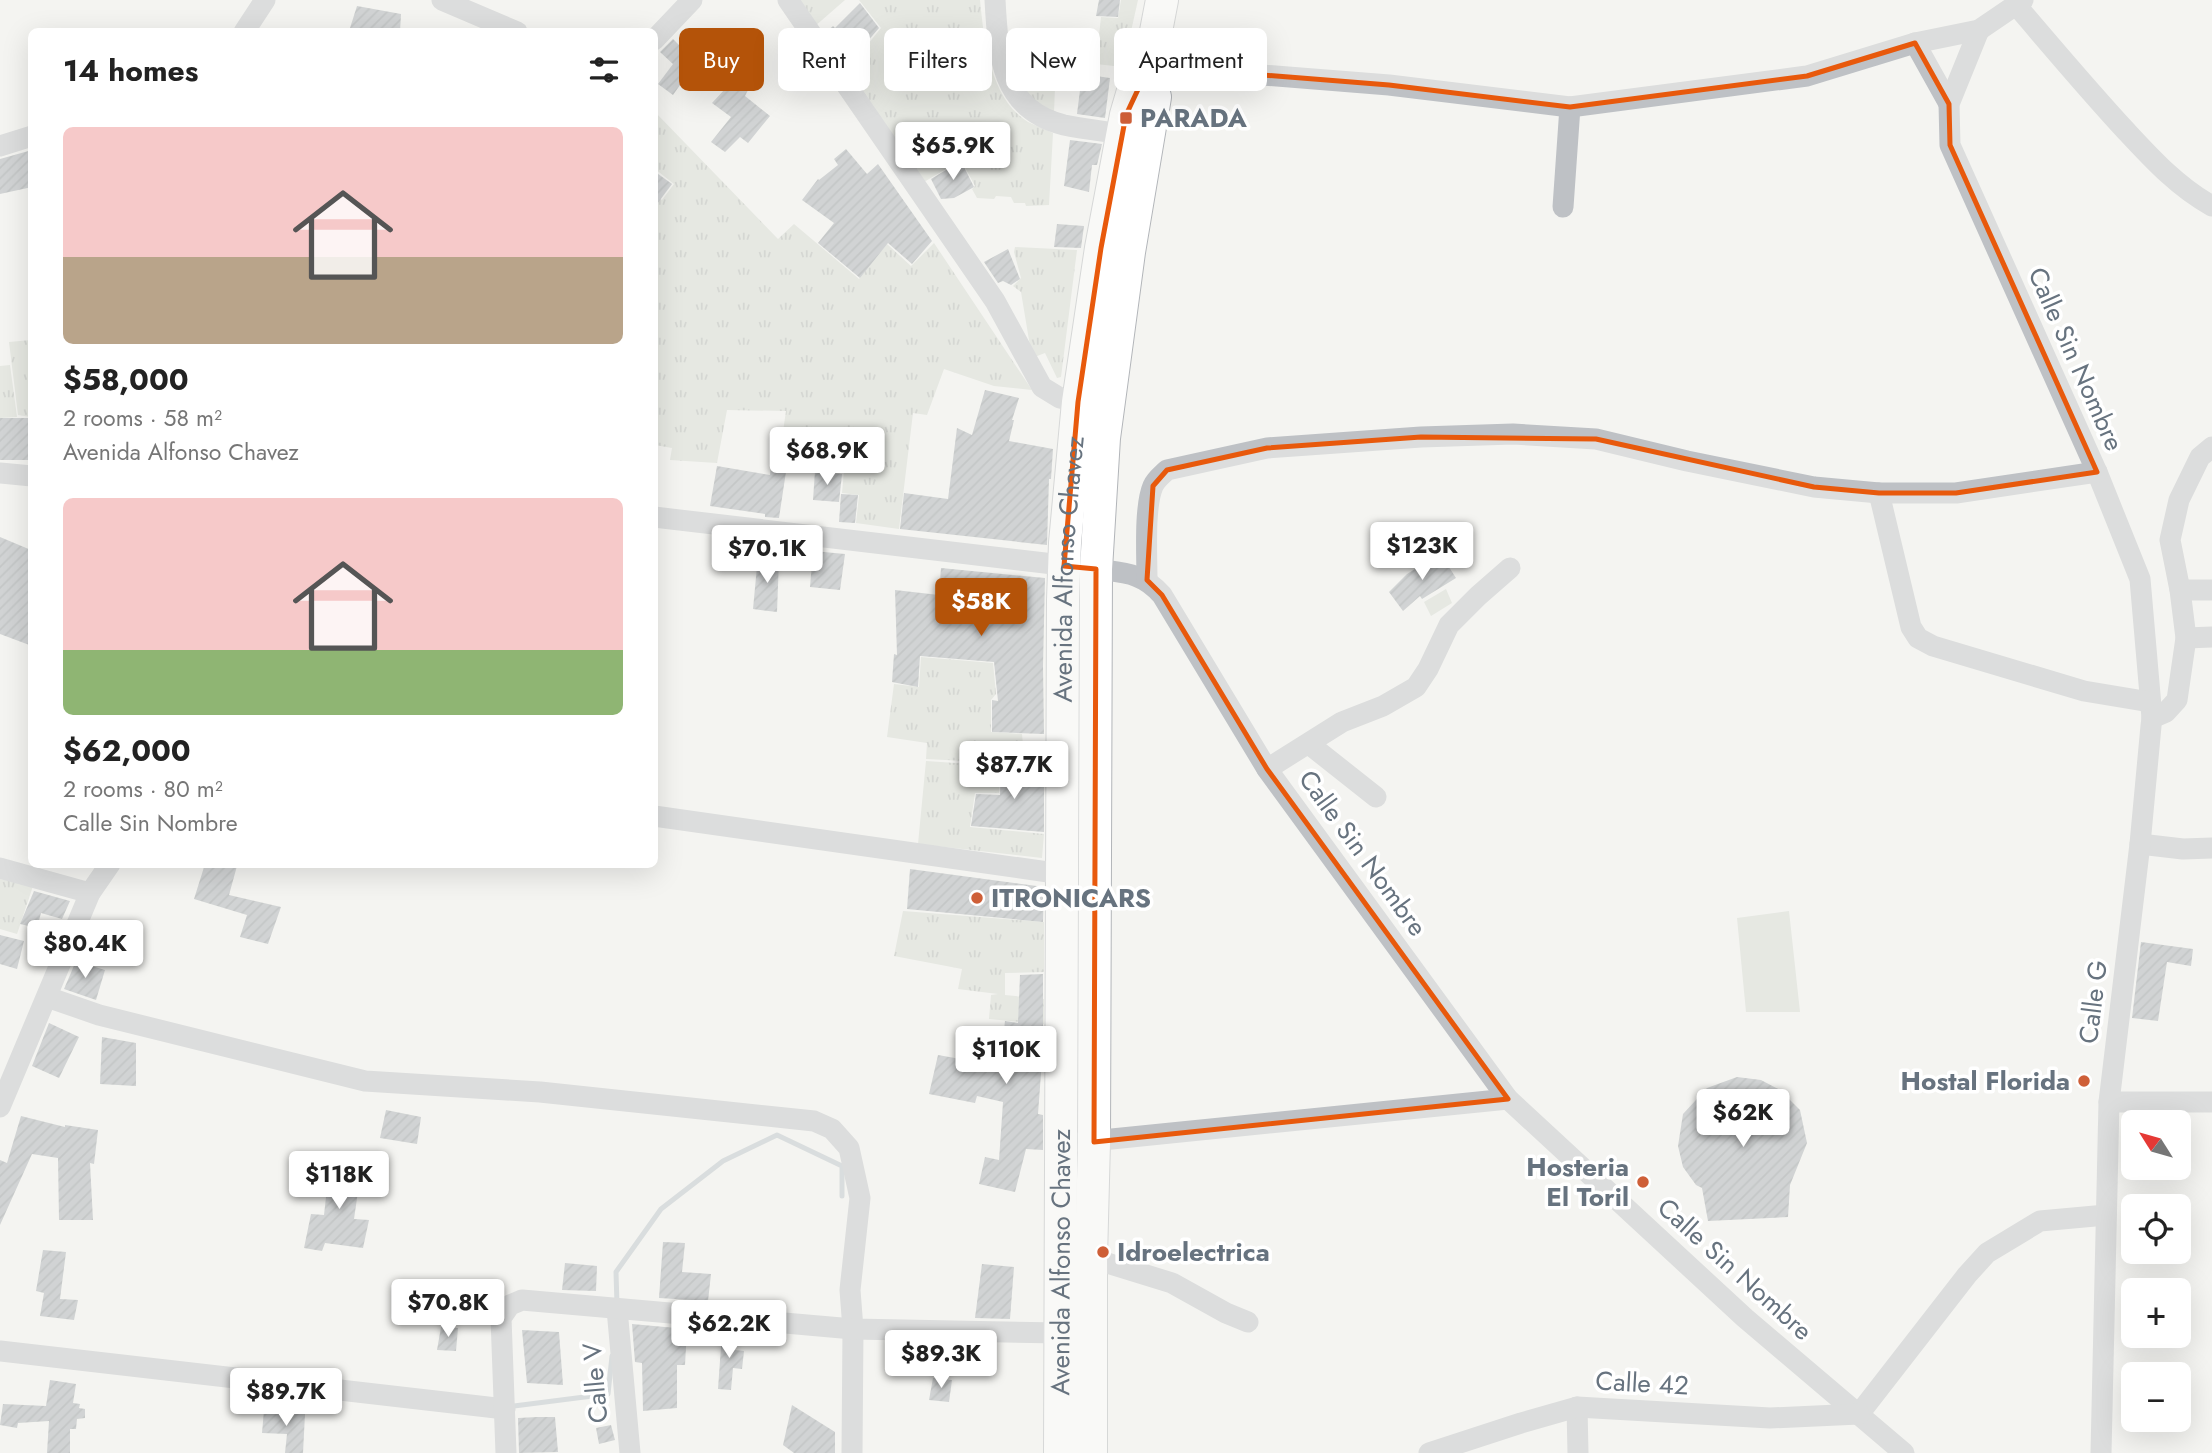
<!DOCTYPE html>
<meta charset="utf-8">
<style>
:root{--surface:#fff;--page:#f2f2f2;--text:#222;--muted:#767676;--accent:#b45309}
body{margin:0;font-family:Jost,sans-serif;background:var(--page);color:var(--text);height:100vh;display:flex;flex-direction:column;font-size:26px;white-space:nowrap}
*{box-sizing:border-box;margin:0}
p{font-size:23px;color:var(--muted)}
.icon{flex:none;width:38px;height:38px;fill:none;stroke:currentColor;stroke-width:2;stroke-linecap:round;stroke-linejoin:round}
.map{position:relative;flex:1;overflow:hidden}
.panel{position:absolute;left:28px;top:28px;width:630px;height:840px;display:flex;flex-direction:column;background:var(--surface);border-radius:10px;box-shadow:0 7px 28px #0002}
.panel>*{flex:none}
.banner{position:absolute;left:679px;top:28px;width:665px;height:63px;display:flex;gap:14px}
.needle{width:46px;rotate:307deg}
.buttons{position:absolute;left:2121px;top:1110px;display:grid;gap:14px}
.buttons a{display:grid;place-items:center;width:70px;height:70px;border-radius:10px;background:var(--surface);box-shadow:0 7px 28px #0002;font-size:35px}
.price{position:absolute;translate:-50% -60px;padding:0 16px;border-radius:7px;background:#fff;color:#222;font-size:23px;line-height:46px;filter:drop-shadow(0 2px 4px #0008)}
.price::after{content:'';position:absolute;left:50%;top:42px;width:21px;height:16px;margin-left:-10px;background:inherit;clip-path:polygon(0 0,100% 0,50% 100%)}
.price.current{background:var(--accent);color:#fff}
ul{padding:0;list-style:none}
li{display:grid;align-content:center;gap:14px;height:371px;padding:0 35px}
li span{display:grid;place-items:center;height:217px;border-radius:10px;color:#555}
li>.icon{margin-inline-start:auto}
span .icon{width:126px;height:126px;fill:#fffc;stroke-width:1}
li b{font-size:30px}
h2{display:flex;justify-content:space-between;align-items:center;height:84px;padding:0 35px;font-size:30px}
.tag{padding:0 24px;border-radius:10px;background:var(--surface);box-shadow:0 7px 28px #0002;font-size:24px;line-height:63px}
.tag.current{background:var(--accent);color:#fff}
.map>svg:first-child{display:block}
</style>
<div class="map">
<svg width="2212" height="1453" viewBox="0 0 2212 1453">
<defs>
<pattern id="grass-tufts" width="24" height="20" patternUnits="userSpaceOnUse" patternTransform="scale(1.75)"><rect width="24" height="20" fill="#d4d9d1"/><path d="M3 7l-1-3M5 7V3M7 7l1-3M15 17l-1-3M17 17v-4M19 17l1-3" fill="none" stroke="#b0b4af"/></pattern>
<pattern id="building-hatch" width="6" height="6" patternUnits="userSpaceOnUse" patternTransform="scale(1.75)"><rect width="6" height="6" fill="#a6acb1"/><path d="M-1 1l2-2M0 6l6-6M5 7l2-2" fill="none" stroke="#8b9095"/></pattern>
</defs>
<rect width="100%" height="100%" fill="#f4f4f1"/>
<g fill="url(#grass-tufts)">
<path d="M796 0H845L814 27Z"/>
<path d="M859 0H980C984 40 990 99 1028 122 1036 126 1045 129 1053 133L1049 205 1026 206 1025 203H1014L1011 197 996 196 994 199 977 198 972 189 975 186 961 160 919 185 838 67 868 44 881 28Z"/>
<path d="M1121 0H1138L1123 67 1096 64 1101 17 1118 18Z"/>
<path d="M1043 37 1057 39 1054 112 1011 88 1012 49Z"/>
<path d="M655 112 778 239 794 224 859 279 887 244 911 266 934 243 1032 390 994 386 944 369 927 415 913 413 899 529 856 523 859 495 842 493 844 471 816 469 818 455 780 452 786 411 727 410 717 463 670 460 672 448 655 445 654 195 662 200 674 184 655 169Z"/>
<path d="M1015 247 1077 250 1061 377 1057 378 1045 353 1032 358 1021 292 1013 286 1021 278 1014 252Z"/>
<path d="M31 340H32L31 417 18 415 9 342Z"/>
<path d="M10 365 17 417 0 418V366Z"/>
<path d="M921 657 993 663 996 694 991 700V732L1022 734 1023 745 1046 744 1044 765 926 759 927 743 887 737 894 684 919 687Z"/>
<path d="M926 761 999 766V793H975L970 827 1044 834 1042 858 918 844Z"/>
<path d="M0 879 33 886 17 934 0 929Z"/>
<path d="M903 911 1044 922V972L1005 973V995L1044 999V1024L989 1019 991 995 998 994 958 989 962 969 894 956Z"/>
</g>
<g fill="#d4d9d1">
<path d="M1446 589 1452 603 1431 616 1424 602Z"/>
<path d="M1789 911 1800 1012H1746L1737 918Z"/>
</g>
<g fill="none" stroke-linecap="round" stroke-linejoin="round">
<g stroke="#b9c1c7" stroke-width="5">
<path d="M617 1305 616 1272 661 1209 723 1161 777 1135 842 1166V1196"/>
<path d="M511 1409 514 1406 608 1394 612 1356"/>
</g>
</g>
<g fill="url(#building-hatch)">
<path d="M1099 0H1120L1118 17 1096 16Z"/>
<path d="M860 3 879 28 866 43 845 60 826 32 833 26 835 28Z"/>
<path d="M357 6 401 14 400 32H372L350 28Z"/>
<path d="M673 39 696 62 683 77 685 78 673 95 658 84 673 64 660 52Z"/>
<path d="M1082 74 1110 78 1105 118 1077 114Z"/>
<path d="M737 76 749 88 745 96 770 116 748 143 740 137 725 152 711 142 731 117 712 103Z"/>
<path d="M1070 140 1102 144 1097 165H1092L1089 192 1064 186Z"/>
<path d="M846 149 867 174 878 164 932 241 912 264 888 243 860 278 818 243 834 223 802 200 818 179 819 180 838 165 834 159Z"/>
<path d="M32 150V187L0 194V159Z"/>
<path d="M961 161 974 187 954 198 941 199 931 179Z"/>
<path d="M654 171 672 184 654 208Z"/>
<path d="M1057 224 1084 226 1081 248 1054 247Z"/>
<path d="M1008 249 1020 279 1011 285 1003 281 998 283 984 262Z"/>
<path d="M985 390 1019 398 1012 420H1014L1009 441 1053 449 1051 479H1049L1047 545 900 529 904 493 948 499 957 428 972 435Z"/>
<rect x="0" y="418" width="32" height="42"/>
<path d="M771 464 787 465 779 518 765 517V514L710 506 717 466 770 475Z"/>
<path d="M815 471 842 474 839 502 813 500Z"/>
<path d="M841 494 858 495 855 523 839 522Z"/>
<path d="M0 537 31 550 32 646 0 634Z"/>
<path d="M813 551 845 554 840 590 810 587Z"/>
<path d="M1440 553 1456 578 1422 599 1420 596 1403 611 1389 592 1407 574Z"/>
<path d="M758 556 779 559 777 612 753 609Z"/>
<path d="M941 568 1045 578 1043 666 1044 734 992 732V700L998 701 994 662 920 656 918 687 892 682 894 654 897 655 895 590 939 595Z"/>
<path d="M1001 764 1044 766V832L971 826 976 794 1000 795Z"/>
<path d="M205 864 237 866 229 895 281 907 268 944 240 937 247 915 194 899Z"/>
<path d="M910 869 1044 887 1043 922 907 909Z"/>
<path d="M34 891 70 901 62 919 41 913 37 928 20 924Z"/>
<path d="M0 935 24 941 17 969 0 964Z"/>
<path d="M2141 942 2193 949 2191 966 2167 962 2158 1021 2132 1018Z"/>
<path d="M76 961 105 970 96 1000 64 989Z"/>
<path d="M1043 974V1047L1038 1114 1043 1115V1150L1026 1149 1015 1192 979 1184 985 1157 999 1160 1003 1102 977 1096 975 1103 929 1094 938 1055 1000 1066 1005 1021 1018 1023 1020 975Z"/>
<path d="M49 1023 79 1037 59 1078 32 1066Z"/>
<path d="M102 1037 136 1043V1086L100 1084Z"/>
<path d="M1737 1077 1761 1080 1780 1090 1800 1110 1807 1143 1790 1185 1788 1217 1708 1221 1702 1188 1696 1185 1683 1167 1678 1146 1683 1114 1707 1088Z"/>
<path d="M386 1110 421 1117 417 1144 380 1138Z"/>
<path d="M21 1116 65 1127V1125L98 1130 94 1164 90 1163 93 1220H59L58 1158 32 1154 0 1225V1160L7 1163Z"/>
<path d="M330 1161 362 1164 354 1219 369 1220 363 1248 325 1243 322 1251 304 1248 311 1214 324 1215Z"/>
<path d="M663 1242 685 1243 682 1272 711 1274 708 1301 659 1298Z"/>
<path d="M43 1250 66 1252 60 1299 78 1300 74 1320 40 1316 44 1293 36 1291Z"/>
<path d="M565 1263 597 1266 596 1291 562 1290Z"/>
<path d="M982 1264 1014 1267 1010 1319 975 1318Z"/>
<path d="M632 1324 687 1329 685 1365H677V1408L643 1411 642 1363 635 1362Z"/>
<path d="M441 1327 458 1328 456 1351 437 1350Z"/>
<path d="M522 1330 559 1332 563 1385 527 1383Z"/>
<path d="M722 1332 736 1333 735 1350 744 1351 742 1369 733 1368 731 1390 718 1389Z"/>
<path d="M933 1378 952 1380 949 1402 929 1400Z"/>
<path d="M50 1380 76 1384 73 1403 80 1404 79 1408 85 1409V1418L77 1419 76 1429H70V1453H47L49 1421 18 1423 17 1428 0 1425 3 1404 46 1406Z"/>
<path d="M792 1405 835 1432V1453H794L783 1445Z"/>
<path d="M264 1410 305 1414 303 1453H285L287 1434 262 1433Z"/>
<path d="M537 1417H555L558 1452 519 1453 518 1418Z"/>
<path d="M611 1425 615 1440 599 1444 596 1428Z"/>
</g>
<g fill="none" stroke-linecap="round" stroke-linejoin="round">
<g stroke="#b2b5b9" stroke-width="34">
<g id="primary">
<path id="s1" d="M1060 1453 1063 600 1065 543 1078 402 1101 248 1126 115 1133 91 1148 73"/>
<path d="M1091 1453V1258L1094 1142 1096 569 1104 438 1129 252 1155 97 1148 73 1162 0"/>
</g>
</g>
<g stroke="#bec1c5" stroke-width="21">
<path d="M442 0 517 32"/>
<path d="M788 0 995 301 1042 387 1060 398 1078 402"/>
<path d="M995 0C998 54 1001 110 1064 125 1083 129 1103 131 1122 134"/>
<path d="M2016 5C2053 48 2088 90 2127 132 2153 160 2178 187 2212 206"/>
<path d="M1979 30 1949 104 1950 145 2097 472 2140 579 2152 718"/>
<path d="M244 32 265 0"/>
<path d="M654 40 692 0"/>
<path d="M1915 43 1949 104"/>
<path d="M1149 66 1389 85 1570 107 1807 76 1915 43 1979 30 2023 0"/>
<path d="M0 146 32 136"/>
<path d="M1563 207 1570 107"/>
<path d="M0 473 32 476"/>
<path d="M1879 493 1911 627 1918 638 1933 646 2084 691 2150 702"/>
<path d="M654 517 1096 569C1124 573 1142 572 1162 595L1267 769 1508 1099 1745 1318 1904 1453"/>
<path d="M1147 580C1147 556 1144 507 1153 486 1156 479 1162 475 1167 470L1267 448 1421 437 1513 434 1596 439 1687 461 1814 487 1879 493H1956L2097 472"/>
<path d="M2180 590H2212"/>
<path d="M2186 638 2212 637"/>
<path d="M1309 744 1376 797"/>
<path d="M1267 769 1342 722 1383 706 1416 687 1428 669 1449 625 1478 596 1510 568"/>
<path d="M654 816 1062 874"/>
<path d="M2140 844 2183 849 2212 848"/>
<path d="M0 868 90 893"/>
<path d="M47 997 99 1015 365 1081 540 1092 814 1121 832 1129 849 1148 860 1198 850 1290 853 1329 852 1453"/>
<path d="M2109 1102H2212"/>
<path d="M0 1107 90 893 110 864"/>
<path d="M1082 1142 1508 1099"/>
<path d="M1091 1258 1172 1283 1226 1313 1248 1322"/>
<path d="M617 1309 630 1453"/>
<path d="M0 1351 505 1409"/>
<path d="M1577 1407 1578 1453"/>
<path d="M1859 1414 1967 1275 1987 1253 2040 1221 2106 1215"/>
<path d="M506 1453 501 1318 510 1305 522 1300 853 1329 1060 1333"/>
<path d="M1429 1453 1521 1423 1577 1407 1770 1418 1859 1414"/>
<path d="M2101 1453 2109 1102 2140 844 2151 726 2152 718 2166 712 2177 700 2186 638 2180 590 2170 540 2179 500 2200 457 2212 447"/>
</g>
<use href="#primary" stroke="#fff" stroke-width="32"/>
</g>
<path d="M0 0H2212V1453H0ZM1915 43 1949 104 1950 145 2097 472 1956 493H1879L1814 487 1596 439 1421 437 1267 448 1167 470 1153 486 1147 580 1162 595 1267 769 1508 1099 1094 1142 1096 569 1064 566 1078 402 1101 248 1126 115 1149 66 1389 85 1570 107 1807 76Z" fill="#f4f4f1" fill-opacity=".55" fill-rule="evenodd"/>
<path fill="none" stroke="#e8590c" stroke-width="5" stroke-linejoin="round" d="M1915 43 1949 104 1950 145 2097 472 1956 493H1879L1814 487 1596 439 1421 437 1267 448 1167 470 1153 486 1147 580 1162 595 1267 769 1508 1099 1094 1142 1096 569 1064 566 1078 402 1101 248 1126 115 1149 66 1389 85 1570 107 1807 76Z"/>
<g fill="#ce5f38" stroke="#fff" stroke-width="2.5">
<rect x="1119" y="111" width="14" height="14" rx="3.5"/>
<circle cx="977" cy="898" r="7"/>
<circle cx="2084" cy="1081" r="7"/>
<circle cx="1643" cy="1182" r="7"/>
<circle cx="1103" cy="1252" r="7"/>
</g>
<g text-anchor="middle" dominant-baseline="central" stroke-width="7" stroke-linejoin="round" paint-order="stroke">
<g font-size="26" font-weight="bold" fill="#67737f" stroke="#fff" text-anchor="start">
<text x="1140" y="118">PARADA</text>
<text x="991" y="898">ITRONICARS</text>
<text x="2070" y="1081" text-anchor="end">Hostal Florida</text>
<text x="1629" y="1167" text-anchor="end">Hosteria<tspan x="1629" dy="30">El Toril</tspan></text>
<text x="1117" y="1252">Idroelectrica</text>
</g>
<g font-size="26" fill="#67737f" stroke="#fff">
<text transform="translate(2076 359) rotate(66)">Calle Sin Nombre</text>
<text stroke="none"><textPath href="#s1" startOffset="884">Avenida Alfonso Chavez</textPath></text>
<text transform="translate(1363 853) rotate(54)">Calle Sin Nombre</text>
<text transform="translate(2093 1002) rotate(-83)">Calle G</text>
<text stroke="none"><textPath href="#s1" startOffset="191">Avenida Alfonso Chavez</textPath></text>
<text transform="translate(1735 1269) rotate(42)">Calle Sin Nombre</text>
<text transform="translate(595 1383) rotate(-95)">Calle V</text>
<text transform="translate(1642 1383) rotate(3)">Calle 42</text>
</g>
</g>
</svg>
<div class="buttons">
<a><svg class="needle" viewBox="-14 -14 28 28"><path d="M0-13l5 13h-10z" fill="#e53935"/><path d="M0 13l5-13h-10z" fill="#767676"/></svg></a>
<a><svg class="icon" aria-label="locate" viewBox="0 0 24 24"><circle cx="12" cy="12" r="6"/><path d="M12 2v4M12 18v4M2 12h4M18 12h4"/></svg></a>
<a>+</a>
<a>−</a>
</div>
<b class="price" style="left:953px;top:182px">$65.9K</b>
<b class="price" style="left:827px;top:487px">$68.9K</b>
<b class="price" style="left:1422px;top:582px">$123K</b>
<b class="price" style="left:767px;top:585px">$70.1K</b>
<b class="price current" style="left:981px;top:638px">$58K</b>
<b class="price" style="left:1014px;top:801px">$87.7K</b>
<b class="price" style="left:85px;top:980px">$80.4K</b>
<b class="price" style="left:1006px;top:1086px">$110K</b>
<b class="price" style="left:1743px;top:1149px">$62K</b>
<b class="price" style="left:339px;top:1211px">$118K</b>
<b class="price" style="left:448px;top:1339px">$70.8K</b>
<b class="price" style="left:729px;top:1360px">$62.2K</b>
<b class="price" style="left:941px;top:1390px">$89.3K</b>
<b class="price" style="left:286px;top:1428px">$89.7K</b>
<div class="banner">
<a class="tag current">Buy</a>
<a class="tag">Rent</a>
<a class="tag">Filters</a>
<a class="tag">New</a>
<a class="tag">Apartment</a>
</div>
<section class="panel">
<h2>14 homes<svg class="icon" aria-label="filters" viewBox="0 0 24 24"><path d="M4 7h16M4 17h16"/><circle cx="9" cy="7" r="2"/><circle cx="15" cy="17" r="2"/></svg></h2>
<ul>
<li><span style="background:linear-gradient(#f6c9c9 60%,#b9a48a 0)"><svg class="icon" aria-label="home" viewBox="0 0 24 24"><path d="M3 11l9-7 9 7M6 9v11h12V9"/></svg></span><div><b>$58,000</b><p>2 rooms · 58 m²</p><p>Avenida Alfonso Chavez</p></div></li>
<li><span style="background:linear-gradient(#f6c9c9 70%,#8fb573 0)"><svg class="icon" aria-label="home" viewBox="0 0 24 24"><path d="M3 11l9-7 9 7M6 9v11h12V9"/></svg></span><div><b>$62,000</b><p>2 rooms · 80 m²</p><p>Calle Sin Nombre</p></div></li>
</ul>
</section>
</div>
